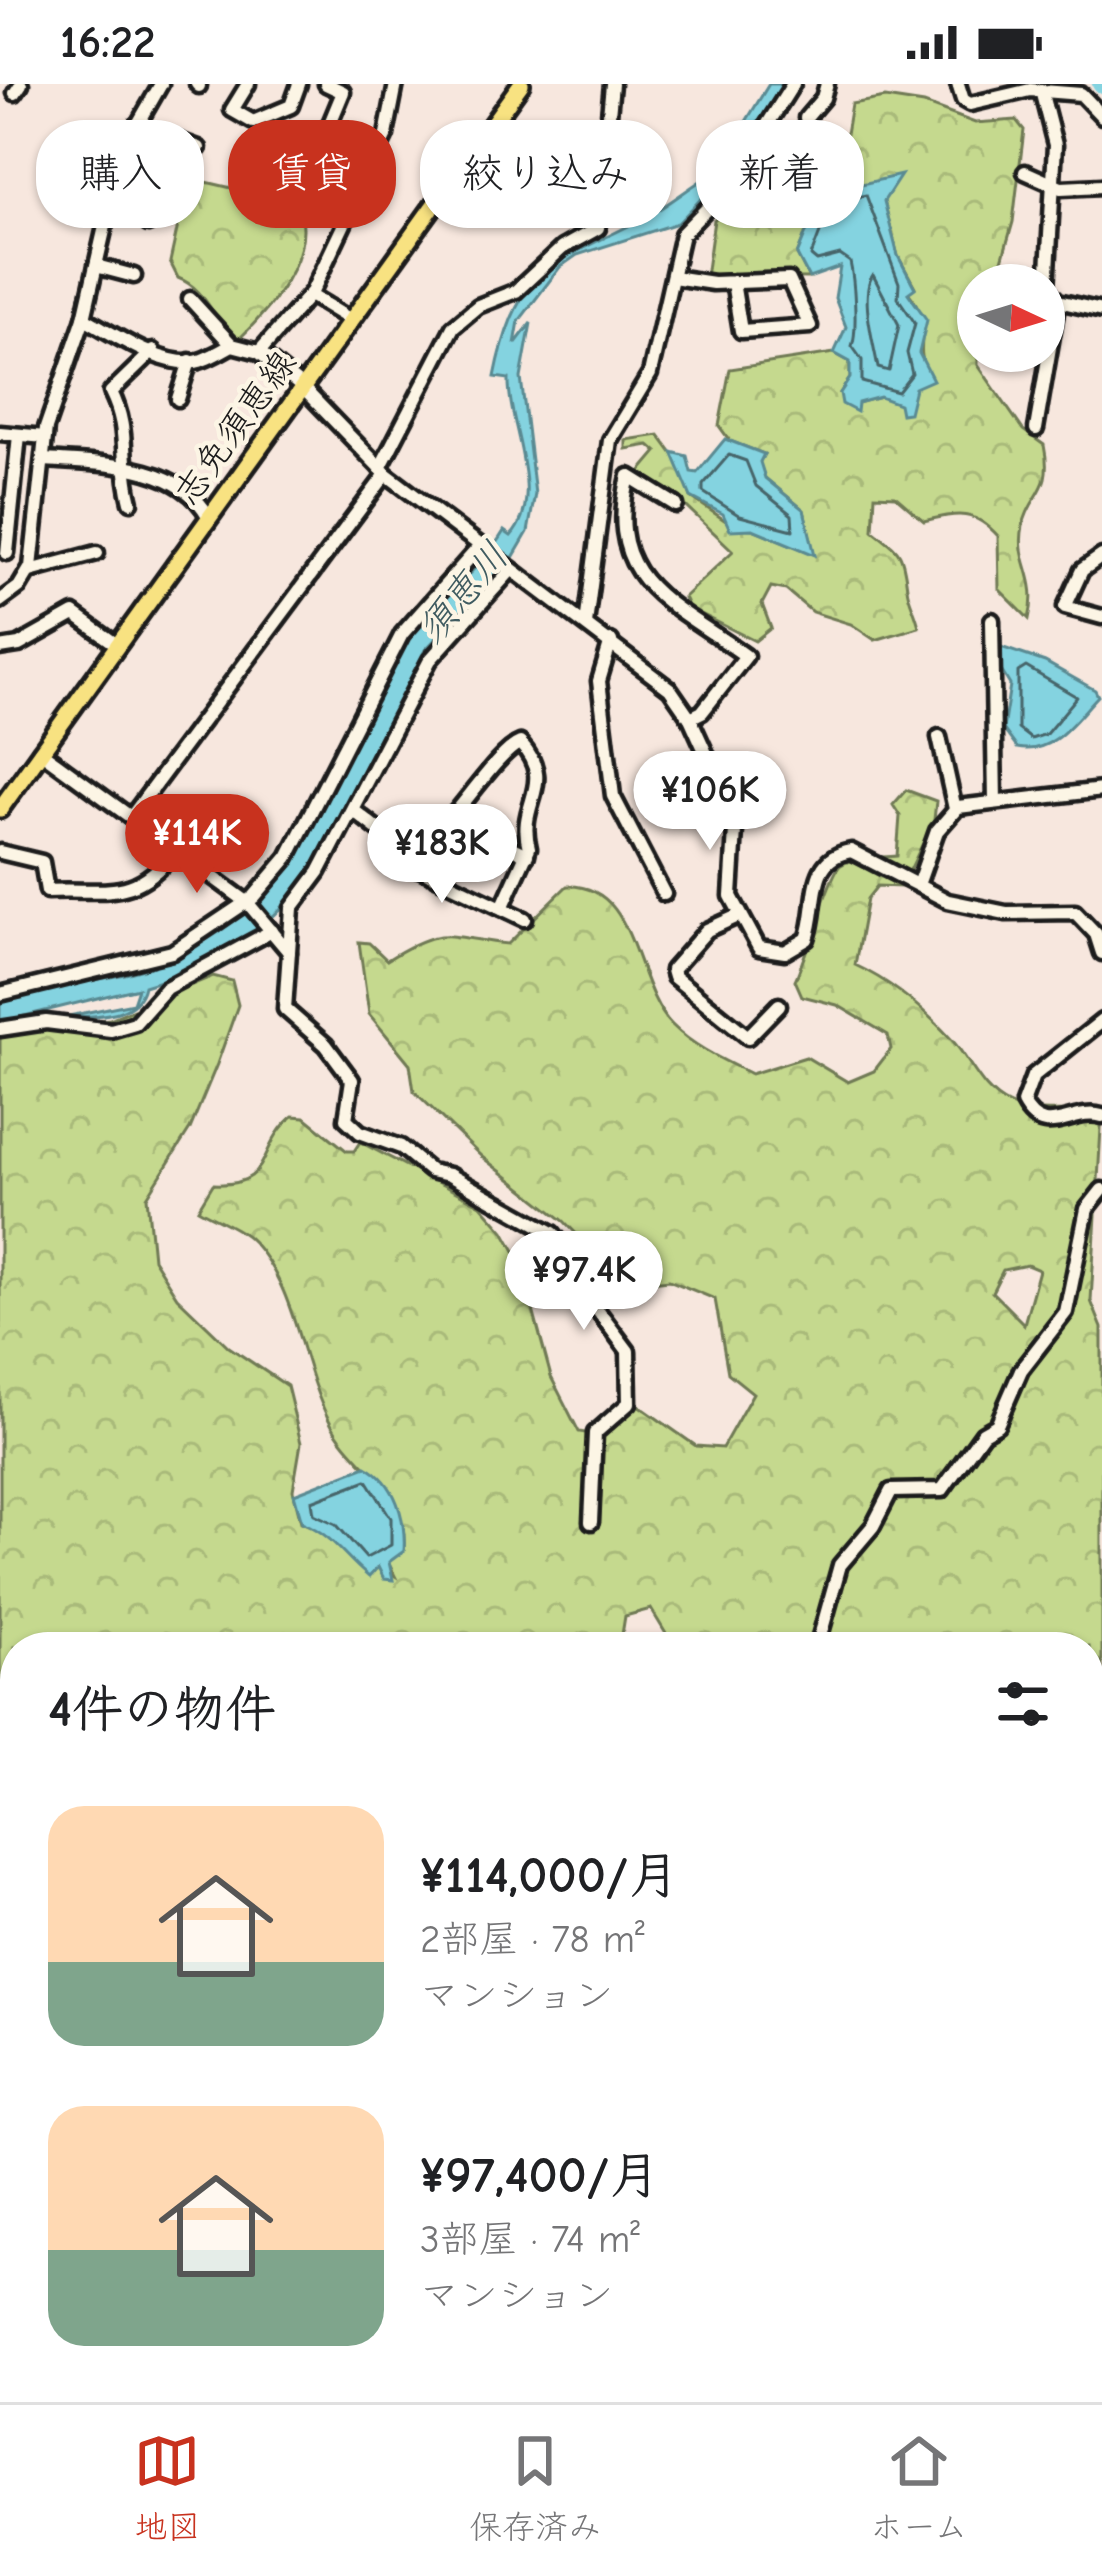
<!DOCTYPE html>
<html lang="ja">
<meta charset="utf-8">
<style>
:root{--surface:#fff;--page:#f6f6f6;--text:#202124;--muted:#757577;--line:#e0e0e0;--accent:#c8321e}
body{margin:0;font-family:"Comic Neue","Klee One",sans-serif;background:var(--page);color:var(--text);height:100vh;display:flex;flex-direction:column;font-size:45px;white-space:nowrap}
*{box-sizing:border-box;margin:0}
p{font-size:39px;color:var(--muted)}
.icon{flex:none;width:66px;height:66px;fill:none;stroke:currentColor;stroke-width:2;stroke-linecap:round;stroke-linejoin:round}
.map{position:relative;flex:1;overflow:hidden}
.side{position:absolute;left:0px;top:1548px;width:1104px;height:771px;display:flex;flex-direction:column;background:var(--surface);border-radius:48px 48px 0 0;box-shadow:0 3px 9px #0004}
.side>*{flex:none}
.banner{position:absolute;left:36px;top:36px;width:1032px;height:108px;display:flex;gap:24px}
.needle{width:78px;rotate:94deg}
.controls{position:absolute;left:957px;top:180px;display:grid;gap:24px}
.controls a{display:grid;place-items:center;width:108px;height:108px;border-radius:50%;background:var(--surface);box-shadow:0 3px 9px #0004;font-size:60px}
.price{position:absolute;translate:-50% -102px;padding:0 27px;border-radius:42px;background:#fff;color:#222;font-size:39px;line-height:78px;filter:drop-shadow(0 3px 6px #0008)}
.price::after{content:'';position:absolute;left:50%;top:72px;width:36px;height:27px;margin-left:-18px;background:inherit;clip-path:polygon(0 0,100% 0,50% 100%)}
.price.current{background:var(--accent);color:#fff}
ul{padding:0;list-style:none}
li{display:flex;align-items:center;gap:36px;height:300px;padding:0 48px}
li span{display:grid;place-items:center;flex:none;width:336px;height:240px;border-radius:36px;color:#555}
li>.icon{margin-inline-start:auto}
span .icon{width:144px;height:144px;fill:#fffc;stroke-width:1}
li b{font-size:51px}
h2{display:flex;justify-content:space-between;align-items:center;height:144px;padding:0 48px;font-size:51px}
.chip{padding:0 42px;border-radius:48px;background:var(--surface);box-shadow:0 3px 9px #0004;font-size:42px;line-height:108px}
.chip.current{background:var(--accent);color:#fff}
.status{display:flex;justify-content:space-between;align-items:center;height:84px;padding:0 60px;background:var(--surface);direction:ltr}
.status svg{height:33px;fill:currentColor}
.tabs{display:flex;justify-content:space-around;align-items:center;height:168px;border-top:3px solid var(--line);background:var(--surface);font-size:33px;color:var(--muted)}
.tabs a{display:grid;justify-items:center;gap:6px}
.tabs .current{color:var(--accent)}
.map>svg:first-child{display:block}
</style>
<div class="status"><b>16:22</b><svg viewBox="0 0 49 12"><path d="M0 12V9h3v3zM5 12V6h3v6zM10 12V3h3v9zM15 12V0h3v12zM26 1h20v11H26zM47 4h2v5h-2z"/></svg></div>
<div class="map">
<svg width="1102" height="2318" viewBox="0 0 1102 2318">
<defs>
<pattern id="forest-crowns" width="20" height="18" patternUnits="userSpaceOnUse" patternTransform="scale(3)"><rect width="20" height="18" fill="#c5d98e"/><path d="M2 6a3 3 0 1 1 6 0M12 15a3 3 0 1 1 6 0" fill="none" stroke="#a9ba7a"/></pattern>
</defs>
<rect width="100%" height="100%" fill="#f7e7de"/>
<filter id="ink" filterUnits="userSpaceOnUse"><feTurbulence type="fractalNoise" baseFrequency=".00833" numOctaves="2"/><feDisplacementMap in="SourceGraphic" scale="24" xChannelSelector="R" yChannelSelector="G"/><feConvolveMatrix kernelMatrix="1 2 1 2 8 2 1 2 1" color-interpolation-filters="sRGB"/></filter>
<g filter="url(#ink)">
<g fill="url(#forest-crowns)" stroke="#707a55" stroke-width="3" fill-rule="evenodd">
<path d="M885 14 924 20 975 39 1016 36 1024 46 1013 138 995 201H978V281L1023 346 1044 361C1054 409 1030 408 1023 442 1015 479 1040 492 1029 535L999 505 998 452C974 425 958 429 924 437L895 412 875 411 873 446C900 468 902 465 907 503 908 516 916 528 919 543L875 556 851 540 812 528 786 506 771 503 762 520 771 544 755 557 689 524 684 513 733 467 669 406 640 388 657 368 649 361 626 365V356L659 351 678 377 691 413 736 444 753 445 814 470 804 426 765 394 759 378 764 370 730 357 719 342 730 285 834 269 850 278V294L840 309 858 319 915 304 925 287C914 253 935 242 908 208L915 203 898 172 884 117 822 109 797 171 809 194 706 193 714 136 735 113 760 111 799 75H820L845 56 851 20Z"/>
<path d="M172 90 240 106 267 125 299 123C317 170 270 225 238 256 211 237 209 206 178 194L170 178 182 123 166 105Z"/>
<path d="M906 706 936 717 934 736 902 803 877 802 867 815 855 881C892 898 925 926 952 956 971 977 981 1007 1008 1020 1030 1032 1076 1025 1102 1027L1091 1217 1102 1244V2318H0V1917L15 1908V2304H1089V1563H674L651 1525 625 1532 620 1563H15V1605L0 1602V949L110 935 213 892 232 897 238 921 217 980 190 1045 147 1113 153 1175 177 1213 229 1263 287 1302 301 1359 293 1406 301 1438 327 1449 369 1492 378 1482 395 1492 388 1478 404 1466C409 1403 354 1386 329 1336 300 1280 297 1206 253 1158 240 1144 215 1135 198 1125L213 1100C275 1103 255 1064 293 1032L305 1033 347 1067H354L360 1058 481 1121 504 1147 519 1174 551 1293 579 1348 603 1352 638 1321 696 1362 722 1364 753 1309 728 1289 715 1215 669 1196 642 1199 616 1191 564 1137 482 1073 414 1007 410 980 369 930 359 858 369 859 387 876C444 840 446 853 508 860L567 802C638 800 632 900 672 941 694 963 723 976 751 990L806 973 848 998 874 987 891 965 888 951 837 921 802 912 795 896C805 876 831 786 841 781 855 772 881 774 897 772L900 732 893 721ZM1027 1181 1039 1186 1024 1240 992 1208 1003 1186Z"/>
</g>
<g fill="#84d3e0" stroke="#5a8a92" stroke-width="3">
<path d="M769 0H787L720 102 715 100 678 139 577 171 560 183 519 237 515 260 531 239 521 294 535 410 528 448 511 477 425 566 304 798C264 851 206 884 144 902 137 937 87 931 59 934L133 919 138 904 0 938V916C53 895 116 900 168 876 333 801 318 684 407 556 435 516 479 489 504 447L511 452C547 411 508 343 509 295L495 293C518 177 554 182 646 133 671 119 692 101 715 88Z"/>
<path d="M901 91 884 117 898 172 915 204 908 209 927 236 919 269 933 296 915 304 909 329 901 330 899 320 880 313 858 319 857 328 842 320 840 309 850 294V278L834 269 846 243 835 214 840 183 809 194 797 171 822 109Z"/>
<path d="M725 355 764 370 760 378 765 394 804 426 815 471 753 445 730 446 723 430 691 413 672 368 687 372 691 388 697 389Z"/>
<path d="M998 562 1045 578 1095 606 1098 612C1075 636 1052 672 1017 664L1003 645 1010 601 999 583Z"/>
<path d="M366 1382C396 1398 406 1435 404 1467L389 1478 393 1496 384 1495 378 1483 369 1493C343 1472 334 1452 302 1438L294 1410Z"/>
</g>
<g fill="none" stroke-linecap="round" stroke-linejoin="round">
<g stroke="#46656a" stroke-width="3">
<path d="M866 111 899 199 898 214 915 239 907 269 912 290 898 308 862 298V276L852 262C858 246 854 195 850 178L840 171 817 177 811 172 831 120Z"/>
<path d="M873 191 899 241 889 287 878 284C874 260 859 210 873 191Z"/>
<path d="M729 371 746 377 756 402 792 431 793 446 740 432 703 408V401Z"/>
<path d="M1026 583 1077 613 1046 650 1031 655 1018 645V588Z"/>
<path d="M367 1396 391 1434V1461L366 1474 336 1440 314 1430 312 1417Z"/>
</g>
<path stroke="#84d3e0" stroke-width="18" d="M1101 0 1102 1"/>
<g stroke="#1c1c1c" stroke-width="21">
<g id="minor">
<path d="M197 0 199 2"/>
<path d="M248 0 232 26 253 38 291 22 299 0"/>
<path d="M958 0 963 16 970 20 1030 6 1081 10 1102 32"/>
<path d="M1041 6 1055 61 1047 205 1058 217 1102 227"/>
<path d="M15 9 21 0"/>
<path d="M806 34 823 14 827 0"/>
<path d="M136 41 199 64"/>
<path d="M248 75 269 99 346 131"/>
<path d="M258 87 324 54 343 8 326 0"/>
<path d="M1025 88 1061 104 1102 102"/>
<path d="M112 110 145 119 148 140"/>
<path d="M96 182 134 192"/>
<path d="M673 193 713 199 789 196 810 242 741 247 733 198"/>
<path d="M310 211 351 236"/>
<path d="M190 215 232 261"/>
<path d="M84 234C114 250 159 282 195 278 207 276 221 267 232 261L259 268 302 303 386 390 670 605 690 634 729 720 735 746 731 812 759 864 785 868 807 855C820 821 805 775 851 767L948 817 1006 829 1075 828 1096 850 1102 869"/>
<path d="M259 268 312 208 386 51 396 0"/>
<path d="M178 315 190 277"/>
<path d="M1036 345 1058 217"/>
<path d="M0 349 45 353"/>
<path d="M44 376C98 380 179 378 208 432"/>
<path d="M380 384 453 243 478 222 516 207 562 164 598 144 612 0"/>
<path d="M131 418C119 374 131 348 111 308L153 267"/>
<path d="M676 421 629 392C603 498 671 517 746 572L702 628 690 634"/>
<path d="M7 469 19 351"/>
<path d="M1102 472 1082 486 1065 523 1102 533"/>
<path d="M511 486 430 576 319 788 292 824 285 925 326 961 352 996 346 1035 360 1048 401 1063 430 1087 449 1091 553 1149 575 1178 589 1215 628 1267 629 1319 595 1349 591 1438"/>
<path d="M30 487 97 469"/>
<path d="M0 517 19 503 31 483 46 344 84 234 122 68 161 0"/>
<path d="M992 536 995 718"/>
<path d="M586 540 610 356 650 290 682 150 728 103 793 0"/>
<path d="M611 557 599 597 613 712 664 810"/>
<path d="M0 564 19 561 74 530 117 561"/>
<path d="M939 653 955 725"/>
<path d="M40 667 247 818 289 868"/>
<path d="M353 726 412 772C447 751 494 669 520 659 558 701 516 718 529 764L502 824"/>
<path d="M131 733 386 390"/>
<path d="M450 735 527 771"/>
<path d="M0 768 42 778 47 807C107 804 133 819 175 767"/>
<path d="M412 772 413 782 525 835"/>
<path d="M919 798 937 747 958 723 1102 706"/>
<path d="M738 832 707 846 672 886 674 893 748 953 779 921"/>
<path d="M0 910 172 868 254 813 288 773 402 550 480 462"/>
<path d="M1102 937 1033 992 1023 1019C1044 1059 1072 1023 1102 1032"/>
<path d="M0 945 46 938 111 946 135 939 166 904 272 847"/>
<path d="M817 1563 840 1481 873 1442 891 1407 942 1406 983 1349 997 1341 1021 1286 1066 1228 1087 1125 1102 1106"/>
<path d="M0 1905H1"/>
<path d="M248 2318 253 2304"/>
</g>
</g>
<g stroke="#1c1c1c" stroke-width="24">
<path id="major" d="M0 725 521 0"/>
</g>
<use href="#minor" stroke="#fcf5e5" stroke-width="12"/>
<use href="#major" stroke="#f8e281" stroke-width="15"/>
</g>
</g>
<g text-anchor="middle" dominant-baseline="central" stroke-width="9" stroke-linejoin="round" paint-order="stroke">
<g font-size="36" fill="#1c1c1c" stroke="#fcf5e5">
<text transform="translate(235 344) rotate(-54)">志免須恵線</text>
</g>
<g font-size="39" font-style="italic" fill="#405c61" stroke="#fcf5e5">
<text transform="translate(463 509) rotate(-50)">須恵川</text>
</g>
</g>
</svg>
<div class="controls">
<a><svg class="needle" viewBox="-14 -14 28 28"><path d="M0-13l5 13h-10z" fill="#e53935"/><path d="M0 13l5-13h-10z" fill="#757577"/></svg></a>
</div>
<b class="price" style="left:710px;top:769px">¥106K</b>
<b class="price current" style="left:197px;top:812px">¥114K</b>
<b class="price" style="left:442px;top:822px">¥183K</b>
<b class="price" style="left:584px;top:1249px">¥97.4K</b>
<div class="banner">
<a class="chip">購入</a>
<a class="chip current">賃貸</a>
<a class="chip">絞り込み</a>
<a class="chip">新着</a>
</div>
<section class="side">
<h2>4件の物件<svg class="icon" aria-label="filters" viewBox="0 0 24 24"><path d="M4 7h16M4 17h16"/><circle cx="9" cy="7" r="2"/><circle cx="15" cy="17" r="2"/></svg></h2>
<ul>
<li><span style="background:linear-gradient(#ffd9b3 65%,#7fa58c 0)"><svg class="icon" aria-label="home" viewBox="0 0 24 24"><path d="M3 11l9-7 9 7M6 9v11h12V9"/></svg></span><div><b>¥114,000/月</b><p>2部屋 · 78 m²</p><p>マンション</p></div></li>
<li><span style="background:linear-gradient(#ffd9b3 60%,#7fa58c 0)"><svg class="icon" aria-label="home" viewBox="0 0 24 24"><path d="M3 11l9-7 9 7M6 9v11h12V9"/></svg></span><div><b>¥97,400/月</b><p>3部屋 · 74 m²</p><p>マンション</p></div></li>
</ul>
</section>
</div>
<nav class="tabs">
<a class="current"><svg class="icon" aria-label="map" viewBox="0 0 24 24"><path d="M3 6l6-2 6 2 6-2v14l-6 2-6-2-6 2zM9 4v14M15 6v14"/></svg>地図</a>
<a><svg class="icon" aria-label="saved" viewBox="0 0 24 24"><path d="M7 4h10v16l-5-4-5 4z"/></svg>保存済み</a>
<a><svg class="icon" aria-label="home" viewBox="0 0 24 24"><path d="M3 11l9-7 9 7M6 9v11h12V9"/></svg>ホーム</a>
</nav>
